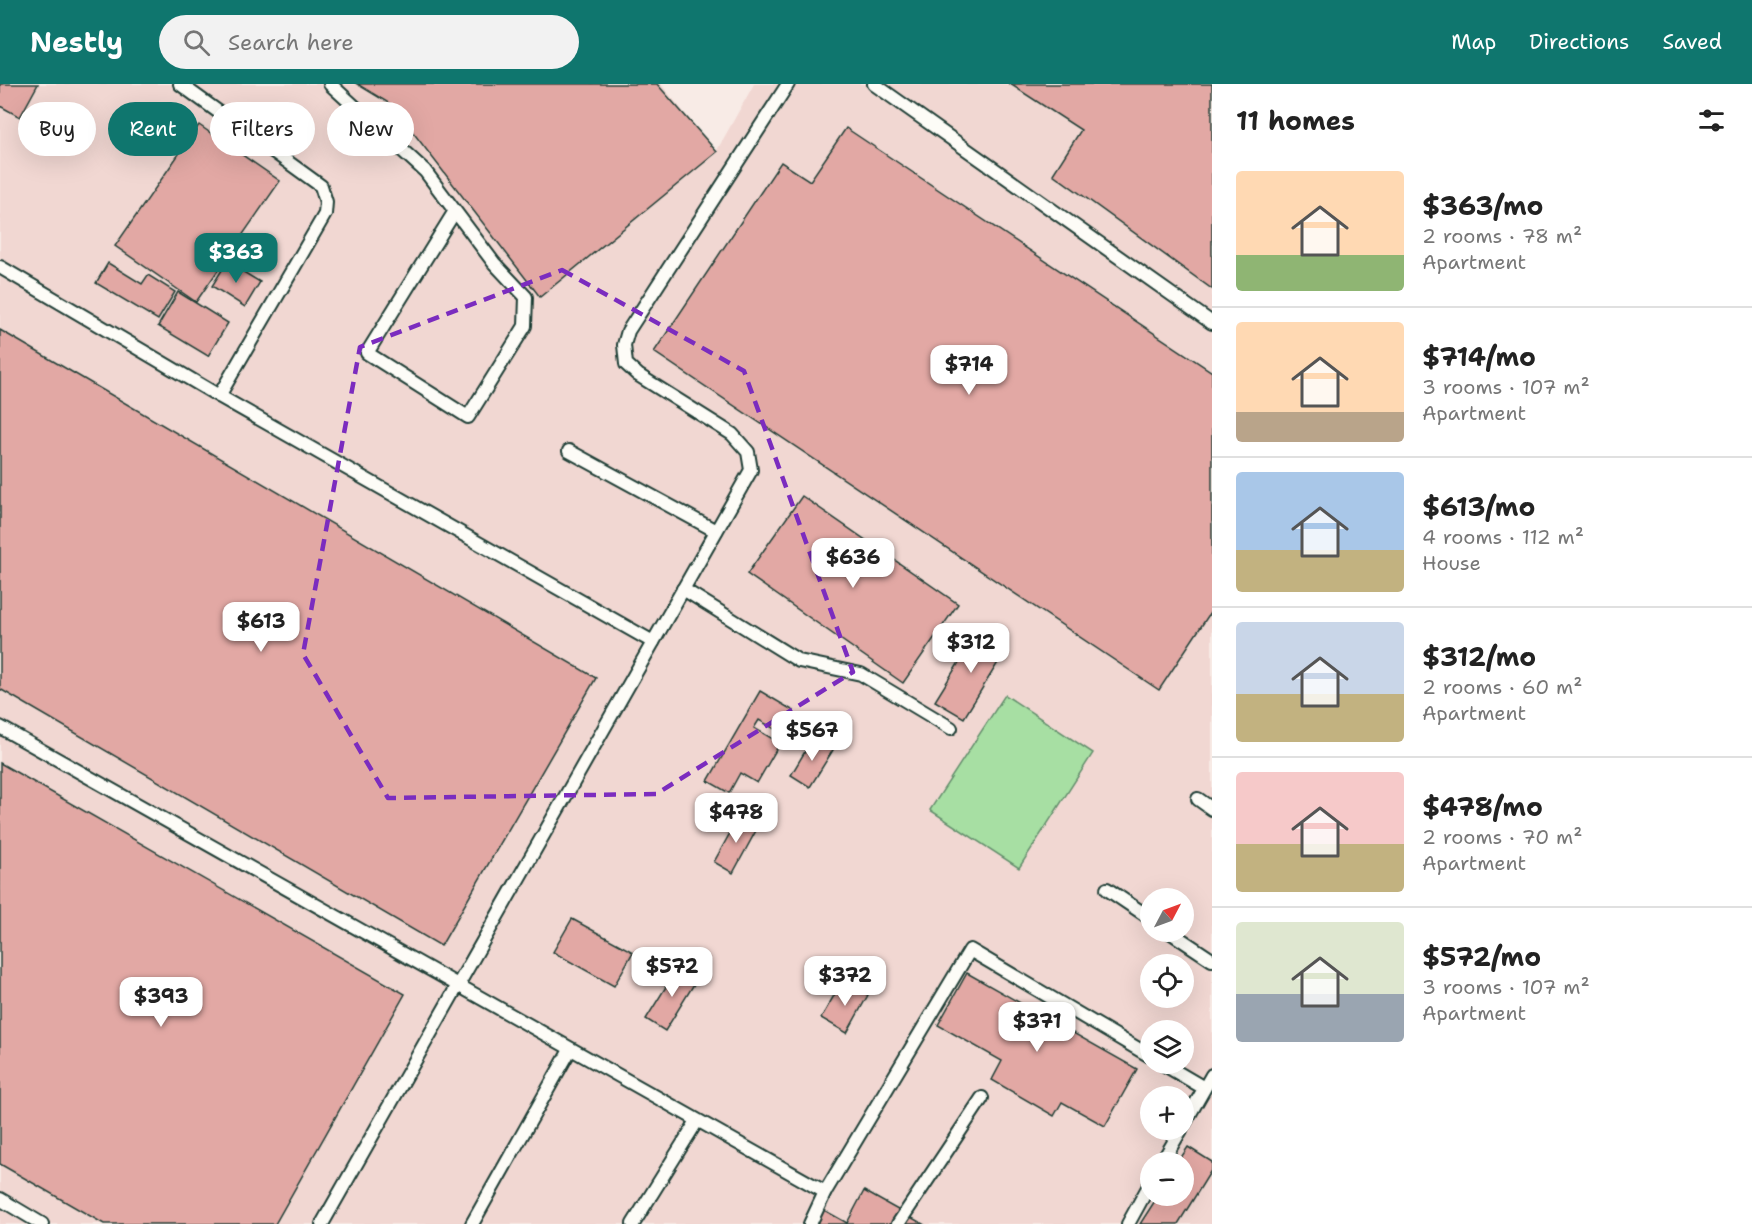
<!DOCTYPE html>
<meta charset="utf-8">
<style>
:root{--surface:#fff;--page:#f2f2f2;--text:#222;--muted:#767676;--line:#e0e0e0;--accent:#0f766e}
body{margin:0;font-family:"Shantell Sans",sans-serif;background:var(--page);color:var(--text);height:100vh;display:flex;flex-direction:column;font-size:22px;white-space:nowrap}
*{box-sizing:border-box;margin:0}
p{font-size:20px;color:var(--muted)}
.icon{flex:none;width:33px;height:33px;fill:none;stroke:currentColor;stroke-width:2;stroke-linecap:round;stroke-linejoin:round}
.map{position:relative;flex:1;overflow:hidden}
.drawer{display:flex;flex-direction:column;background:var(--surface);width:540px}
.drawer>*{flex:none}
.hud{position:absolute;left:18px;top:18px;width:570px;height:54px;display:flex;gap:12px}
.needle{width:39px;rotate:49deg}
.buttons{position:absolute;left:1140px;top:804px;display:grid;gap:12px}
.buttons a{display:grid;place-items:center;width:54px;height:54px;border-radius:50%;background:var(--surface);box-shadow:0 6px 24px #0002;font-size:30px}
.price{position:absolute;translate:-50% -51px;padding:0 14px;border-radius:12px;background:#fff;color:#222;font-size:20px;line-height:39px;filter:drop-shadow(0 2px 3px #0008)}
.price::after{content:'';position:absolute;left:50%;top:36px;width:18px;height:14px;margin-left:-9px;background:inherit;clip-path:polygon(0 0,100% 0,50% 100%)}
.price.current{background:var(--accent);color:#fff}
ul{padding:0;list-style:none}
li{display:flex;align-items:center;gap:18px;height:150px;padding:0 24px}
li+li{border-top:2px solid var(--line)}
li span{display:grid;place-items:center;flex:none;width:168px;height:120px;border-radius:6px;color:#555}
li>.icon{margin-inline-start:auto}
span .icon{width:72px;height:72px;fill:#fffc;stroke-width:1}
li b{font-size:26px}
h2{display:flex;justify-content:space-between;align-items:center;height:72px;padding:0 24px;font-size:26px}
.pill{padding:0 21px;border-radius:27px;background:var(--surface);box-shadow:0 6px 24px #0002;font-size:21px;line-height:54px}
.pill.current{background:var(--accent);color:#fff}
header{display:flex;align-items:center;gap:36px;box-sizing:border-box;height:84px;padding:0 30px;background:var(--accent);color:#fff}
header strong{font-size:28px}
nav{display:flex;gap:33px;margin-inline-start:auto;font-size:21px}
.search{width:420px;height:54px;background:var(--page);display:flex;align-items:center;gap:15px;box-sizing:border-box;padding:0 21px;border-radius:33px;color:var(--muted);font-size:22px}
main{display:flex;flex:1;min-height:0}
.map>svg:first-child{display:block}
</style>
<header>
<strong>Nestly</strong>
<div class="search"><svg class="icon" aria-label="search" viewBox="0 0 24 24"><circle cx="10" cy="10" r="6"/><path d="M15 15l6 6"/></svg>Search here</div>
<nav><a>Map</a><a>Directions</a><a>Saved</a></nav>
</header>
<main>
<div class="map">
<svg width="1212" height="1140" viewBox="0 0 1212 1140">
<rect width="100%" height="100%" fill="#f8ebe6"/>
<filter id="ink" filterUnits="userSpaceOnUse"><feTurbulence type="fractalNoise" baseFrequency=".0167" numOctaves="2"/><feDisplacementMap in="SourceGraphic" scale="12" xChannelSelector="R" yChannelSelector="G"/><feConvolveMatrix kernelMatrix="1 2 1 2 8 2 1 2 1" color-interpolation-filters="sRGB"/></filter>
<g filter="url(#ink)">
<path fill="#f1d7d2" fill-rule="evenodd" d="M0 0H661L716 68 754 0H1212V1140H0ZM1150 814H1184V848H1150ZM1150 880H1184V914H1150ZM1150 946H1184V980H1150ZM1150 1012H1184V1046H1150ZM1150 1078H1184V1112H1150Z"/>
<path fill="#a7dfa3" stroke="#638e6c" stroke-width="1.5" d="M1005 611 1093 669 1019 784 930 726Z"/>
<g fill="#e2a8a4" stroke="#1f3d34" stroke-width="1.5">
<path d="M0 0H38L20 33 0 22Z"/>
<path d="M357 0H657L717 68 540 213 392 21Z"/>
<path d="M1010 0H1212V205L1053 90 1081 46Z"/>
<path d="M199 41 280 97 196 218 115 162Z"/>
<path d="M846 44 1212 288V526L1159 606 654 268 781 78 810 97Z"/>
<path d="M227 178 260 198 245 223 212 202Z"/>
<path d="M108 179 142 200 148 191 175 208 158 236 96 199Z"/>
<path d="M178 208 228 239 208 272 158 242Z"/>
<path d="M0 246 596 594 441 862 0 605Z"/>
<path d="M802 412 958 520 903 599 747 490Z"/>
<path d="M979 546 1007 564 964 634 935 617Z"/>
<path d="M760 607 794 627 782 649 759 636 754 644 780 659 757 699 740 689 729 709 708 697Z"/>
<path d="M813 654 833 666 810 703 791 691Z"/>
<path d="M0 679 405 910 275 1140H104L0 1080Z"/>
<path d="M740 731 759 741 733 789 714 778Z"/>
<path d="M572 835 633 868 614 902 553 868Z"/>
<path d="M680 880 699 892 665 947 646 935Z"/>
<path d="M967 889 1137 985 1105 1042 1062 1018 1054 1032 992 996 1002 977 938 941Z"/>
<path d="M843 896 868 911 847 949 821 934Z"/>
<path d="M1188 1063 1212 1078V1085L1178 1140H1140L1158 1112H1184V1078H1178Z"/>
<path d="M864 1107 923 1140H816L824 1126 847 1139Z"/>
</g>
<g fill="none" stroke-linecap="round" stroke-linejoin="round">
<g stroke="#1f3d34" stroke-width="16">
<g id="service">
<path d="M180 0 321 102 326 118 325 130 219 312"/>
<path d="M330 0 425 87 494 179 526 213 525 242 468 333 367 269 455 127"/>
<path d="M874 0 1212 239"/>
<path d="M0 183 219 312 653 558"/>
<path d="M569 367 716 447"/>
<path d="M683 505 799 577 861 590 951 644"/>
<path d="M0 643 825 1108"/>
<path d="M1198 715 1212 725"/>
<path d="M1107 805 1150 834"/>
<path d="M1170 848 1212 876"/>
<path d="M1163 980 1204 1004"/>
<path d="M1184 1040 1212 991"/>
<path d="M1162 1078 1181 1046"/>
<path d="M0 1115 42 1140"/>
<path d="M322 1140 751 386 748 368 732 350 638 291 626 280 624 261 628 247 788 0"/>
<path d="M472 1140 570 966"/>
<path d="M633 1140 697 1037"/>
<path d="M810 1140 825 1108 970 866 1150 972"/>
<path d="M898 1140 982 1014"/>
<path d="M1128 1140 1150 1100"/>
</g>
</g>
<use href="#service" stroke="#fdfcf7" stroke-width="12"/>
</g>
</g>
<path fill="none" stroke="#7b2cbf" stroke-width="4.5" stroke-dasharray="12 8" stroke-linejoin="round" d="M562 186 744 287 853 588 656 710 388 714 303 570 360 263Z"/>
</svg>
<div class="buttons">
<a><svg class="needle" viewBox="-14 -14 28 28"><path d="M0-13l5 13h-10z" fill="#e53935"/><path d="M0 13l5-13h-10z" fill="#767676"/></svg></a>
<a><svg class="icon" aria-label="locate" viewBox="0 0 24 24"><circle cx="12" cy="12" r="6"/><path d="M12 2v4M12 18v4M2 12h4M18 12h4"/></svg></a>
<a><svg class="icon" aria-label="layers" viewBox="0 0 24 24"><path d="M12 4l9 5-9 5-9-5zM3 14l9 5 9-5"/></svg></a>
<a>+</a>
<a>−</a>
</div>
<b class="price current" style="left:236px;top:200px">$363</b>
<b class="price" style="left:969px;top:312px">$714</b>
<b class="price" style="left:853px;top:505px">$636</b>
<b class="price" style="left:261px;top:569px">$613</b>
<b class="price" style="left:971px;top:590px">$312</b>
<b class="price" style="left:812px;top:678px">$567</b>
<b class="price" style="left:736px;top:760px">$478</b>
<b class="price" style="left:672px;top:914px">$572</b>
<b class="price" style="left:845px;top:923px">$372</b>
<b class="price" style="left:161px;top:944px">$393</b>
<b class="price" style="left:1037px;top:969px">$371</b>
<div class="hud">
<a class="pill">Buy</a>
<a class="pill current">Rent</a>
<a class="pill">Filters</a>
<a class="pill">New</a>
</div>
</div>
<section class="drawer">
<h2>11 homes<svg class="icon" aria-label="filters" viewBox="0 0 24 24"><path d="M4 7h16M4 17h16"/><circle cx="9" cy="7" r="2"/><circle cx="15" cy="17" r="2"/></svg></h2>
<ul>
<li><span style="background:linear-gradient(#ffd9b3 70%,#8fb573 0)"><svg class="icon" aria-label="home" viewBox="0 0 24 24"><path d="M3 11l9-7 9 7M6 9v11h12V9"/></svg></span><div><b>$363/mo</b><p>2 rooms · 78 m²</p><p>Apartment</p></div></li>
<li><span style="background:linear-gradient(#ffd9b3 75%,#b9a48a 0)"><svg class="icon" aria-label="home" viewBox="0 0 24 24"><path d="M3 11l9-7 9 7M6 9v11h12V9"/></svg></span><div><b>$714/mo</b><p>3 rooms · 107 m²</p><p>Apartment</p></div></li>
<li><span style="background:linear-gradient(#a9c7e8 65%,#c2b280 0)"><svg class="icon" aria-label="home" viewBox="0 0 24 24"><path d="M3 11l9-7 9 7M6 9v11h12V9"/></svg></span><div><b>$613/mo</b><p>4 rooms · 112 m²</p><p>House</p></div></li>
<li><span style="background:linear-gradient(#c9d6e8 60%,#c2b280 0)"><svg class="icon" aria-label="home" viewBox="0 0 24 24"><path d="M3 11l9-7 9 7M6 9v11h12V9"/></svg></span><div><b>$312/mo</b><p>2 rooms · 60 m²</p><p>Apartment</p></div></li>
<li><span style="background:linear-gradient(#f6c9c9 60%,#c2b280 0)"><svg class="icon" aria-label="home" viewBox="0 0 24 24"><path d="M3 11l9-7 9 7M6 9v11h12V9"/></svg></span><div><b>$478/mo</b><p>2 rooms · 70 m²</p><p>Apartment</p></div></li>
<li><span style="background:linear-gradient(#dfe7d0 60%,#9aa5b1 0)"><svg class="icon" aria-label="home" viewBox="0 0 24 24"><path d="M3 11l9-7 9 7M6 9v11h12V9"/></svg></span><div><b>$572/mo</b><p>3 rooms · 107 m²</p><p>Apartment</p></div></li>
</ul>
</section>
</main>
